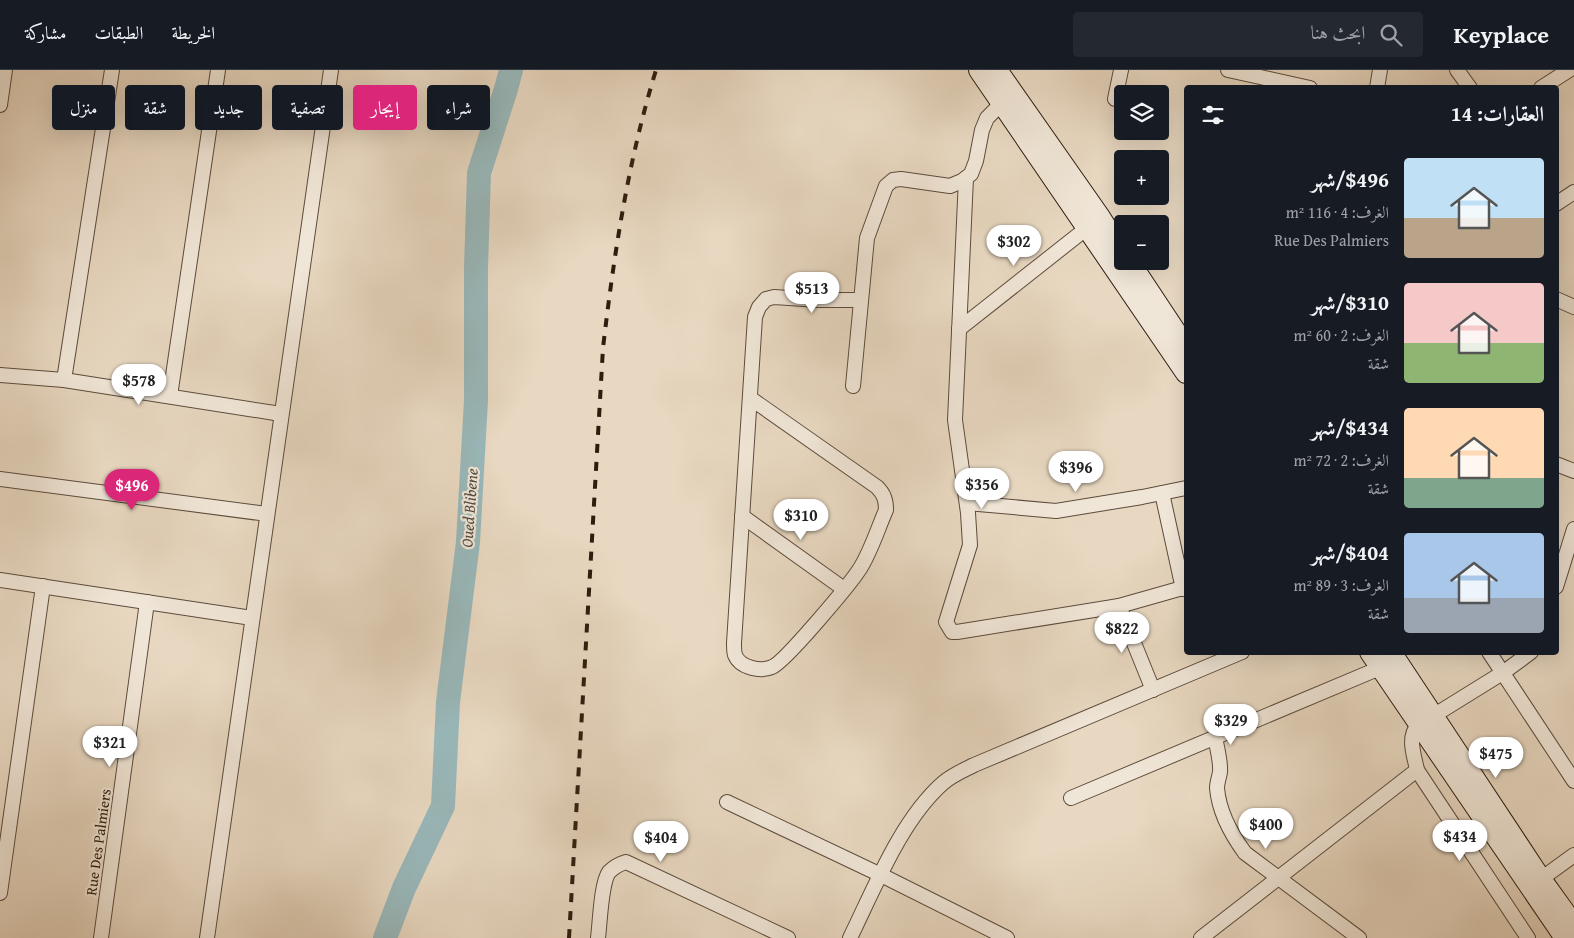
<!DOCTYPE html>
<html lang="ar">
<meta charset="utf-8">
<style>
:root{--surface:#171b24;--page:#242831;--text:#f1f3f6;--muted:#9ea1a6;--line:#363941;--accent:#db2777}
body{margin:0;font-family:"Gentium Book Plus",Amiri,serif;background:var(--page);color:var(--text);direction:rtl;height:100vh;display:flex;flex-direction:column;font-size:19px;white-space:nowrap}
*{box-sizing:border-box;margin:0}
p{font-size:16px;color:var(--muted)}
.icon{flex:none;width:28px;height:28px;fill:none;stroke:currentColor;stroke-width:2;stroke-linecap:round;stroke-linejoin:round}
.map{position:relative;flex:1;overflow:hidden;direction:ltr}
.drawer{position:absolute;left:1184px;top:15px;width:375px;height:570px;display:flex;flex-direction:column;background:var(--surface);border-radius:5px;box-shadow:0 5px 20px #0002;direction:rtl}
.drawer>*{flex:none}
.hud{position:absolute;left:15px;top:15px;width:475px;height:45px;direction:rtl;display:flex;gap:10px}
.fabs{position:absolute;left:1114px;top:15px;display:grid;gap:10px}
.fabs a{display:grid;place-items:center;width:55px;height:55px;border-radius:5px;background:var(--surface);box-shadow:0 5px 20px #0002;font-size:25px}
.price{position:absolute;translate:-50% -42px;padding:0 11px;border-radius:18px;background:#fff;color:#222;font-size:16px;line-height:32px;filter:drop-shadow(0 1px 2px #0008)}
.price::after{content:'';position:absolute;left:50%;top:30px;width:15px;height:11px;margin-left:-8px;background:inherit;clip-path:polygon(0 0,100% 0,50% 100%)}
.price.current{background:var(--accent);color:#fff}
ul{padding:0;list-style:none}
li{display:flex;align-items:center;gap:15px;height:125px;padding:0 15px}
li span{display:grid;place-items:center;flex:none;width:140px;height:100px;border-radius:5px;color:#555}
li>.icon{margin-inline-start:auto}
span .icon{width:60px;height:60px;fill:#fffc;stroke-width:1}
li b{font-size:21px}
h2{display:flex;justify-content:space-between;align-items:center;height:60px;padding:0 15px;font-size:21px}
.pill{padding:0 18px;border-radius:5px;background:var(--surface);box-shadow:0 5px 20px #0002;font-size:18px;line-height:45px}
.pill.current{background:var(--accent);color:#fff}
header{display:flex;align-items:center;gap:30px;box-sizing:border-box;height:70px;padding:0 25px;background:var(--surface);border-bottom:1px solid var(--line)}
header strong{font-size:24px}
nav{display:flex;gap:28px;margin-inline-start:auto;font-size:18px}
.search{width:350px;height:45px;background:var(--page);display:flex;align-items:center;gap:12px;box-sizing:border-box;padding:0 18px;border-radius:5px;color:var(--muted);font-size:19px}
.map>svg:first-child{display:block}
</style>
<header>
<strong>Keyplace</strong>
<div class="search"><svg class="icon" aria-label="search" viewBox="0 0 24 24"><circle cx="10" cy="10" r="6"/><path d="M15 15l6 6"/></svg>ابحث هنا</div>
<nav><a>الخريطة</a><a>الطبقات</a><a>مشاركة</a></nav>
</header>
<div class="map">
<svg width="1574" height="868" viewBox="0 0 1574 868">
<rect width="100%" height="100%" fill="#e8d8c1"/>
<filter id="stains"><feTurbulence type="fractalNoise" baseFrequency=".004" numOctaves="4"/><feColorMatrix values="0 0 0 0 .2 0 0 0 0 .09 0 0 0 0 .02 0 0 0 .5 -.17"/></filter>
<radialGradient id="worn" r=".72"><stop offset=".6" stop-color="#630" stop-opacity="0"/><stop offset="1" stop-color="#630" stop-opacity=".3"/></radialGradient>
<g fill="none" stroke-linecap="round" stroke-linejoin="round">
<path stroke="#99b8ba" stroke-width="24" d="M385 868 404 818 443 736 448 632 468 472 476 330V198L479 103 506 19 511 0"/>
<g stroke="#5d4b3c" stroke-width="16">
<g id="street">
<path d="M1228 0 1310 18"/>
<path d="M1457 0 1470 18"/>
<path d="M1377 18 1380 0"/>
<path d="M1541 18 1569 0"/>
<path d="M1115 29 1121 0"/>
<path d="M0 35 5 0"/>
<path d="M966 108 955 350 968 443 970 475 946 552 952 562H957L1119 536 1186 517"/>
<path d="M1556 134 1574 122"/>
<path d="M1556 229 1574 237"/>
<path d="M959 259 1087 158"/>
<path d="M0 305 64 310 281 344"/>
<path d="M64 310 112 0"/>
<path d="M853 316 867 168 886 116 893 110 901 109 950 116 962 111 971 104 976 91 982 60 987 48 1001 34"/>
<path d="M170 326 218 0"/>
<path d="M750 328 877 417C884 424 886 430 886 440 878 458 870 484 859 500 850 514 784 593 772 597 761 602 740 598 735 585 734 582 734 577 734 573L755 247 759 237 766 229 774 227 819 230H860"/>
<path d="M1556 394 1574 401"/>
<path d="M0 409 267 444"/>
<path d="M1162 423 1183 519"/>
<path d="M967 433 1056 441 1142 427 1186 418"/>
<path d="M742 446 844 519"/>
<path d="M0 510 252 548"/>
<path d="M1556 517 1574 459"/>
<path d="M1119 536 1153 620"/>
<path d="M1489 582 1574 711"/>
<path d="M1433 646 1504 602 1531 582"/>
<path d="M1215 667C1217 678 1221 692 1220 702 1219 708 1217 713 1217 718 1219 742 1231 764 1245 783L1359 868"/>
<path d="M1417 700 1528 868"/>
<path d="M1071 728 1380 598"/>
<path d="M727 732 881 805 1007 868"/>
<path d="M1541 809 1574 785"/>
<path d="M0 823 43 516"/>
<path d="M101 868 147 532"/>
<path d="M207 868 331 0"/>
<path d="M598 868C600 853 601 813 609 802 614 797 619 794 626 792L788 868"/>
<path d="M850 868C875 817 901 750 943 713 952 705 964 700 974 695L1242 582"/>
<path d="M1201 868 1417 700C1414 684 1407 668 1418 655"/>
</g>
</g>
<g stroke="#2f1c0f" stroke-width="22">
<g id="secondary">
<path d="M979 0 1186 303"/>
<path d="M997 0 1100 147 1122 182"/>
<path d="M1129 191 1186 277"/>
<path d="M1370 582 1565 868"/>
<path d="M1391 582 1541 809 1574 855"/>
</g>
</g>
<use href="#street" stroke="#f0e6d7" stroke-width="14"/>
<use href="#secondary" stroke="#f0e6d7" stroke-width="20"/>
<path stroke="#2f1c0f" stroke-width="4" stroke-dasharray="9 9" stroke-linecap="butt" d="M569 868 603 278C614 184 628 91 656 0"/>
</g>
<g text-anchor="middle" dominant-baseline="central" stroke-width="4.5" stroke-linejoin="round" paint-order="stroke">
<g font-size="15" fill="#2f1c0f" stroke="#f0e6d7">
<text transform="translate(98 772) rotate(-82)">Rue Des Palmiers</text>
</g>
<g font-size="16" font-style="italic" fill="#4f4b42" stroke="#f0e6d7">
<text transform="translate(469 438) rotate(-86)">Oued Blibene</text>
</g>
</g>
<rect width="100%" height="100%" filter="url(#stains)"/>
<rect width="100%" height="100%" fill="url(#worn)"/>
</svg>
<div class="fabs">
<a><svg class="icon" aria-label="layers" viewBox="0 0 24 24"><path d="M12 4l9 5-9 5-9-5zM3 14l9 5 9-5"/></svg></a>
<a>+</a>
<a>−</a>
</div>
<b class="price" style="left:1014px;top:197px">$302</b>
<b class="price" style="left:812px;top:244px">$513</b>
<b class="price" style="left:139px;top:336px">$578</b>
<b class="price" style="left:1076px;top:423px">$396</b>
<b class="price" style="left:982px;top:440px">$356</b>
<b class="price current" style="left:132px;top:441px">$496</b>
<b class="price" style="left:801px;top:471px">$310</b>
<b class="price" style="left:1122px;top:584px">$822</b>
<b class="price" style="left:1231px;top:676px">$329</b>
<b class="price" style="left:110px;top:698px">$321</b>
<b class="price" style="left:1496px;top:709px">$475</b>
<b class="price" style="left:1266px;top:780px">$400</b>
<b class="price" style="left:1460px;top:792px">$434</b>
<b class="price" style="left:661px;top:793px">$404</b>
<div class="hud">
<a class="pill">شراء</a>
<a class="pill current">إيجار</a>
<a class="pill">تصفية</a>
<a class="pill">جديد</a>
<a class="pill">شقة</a>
<a class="pill">منزل</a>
</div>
<section class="drawer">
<h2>العقارات: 14<svg class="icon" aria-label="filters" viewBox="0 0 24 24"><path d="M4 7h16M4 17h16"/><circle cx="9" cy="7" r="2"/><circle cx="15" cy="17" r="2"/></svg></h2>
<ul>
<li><span style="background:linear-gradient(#bfe0f5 60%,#b9a48a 0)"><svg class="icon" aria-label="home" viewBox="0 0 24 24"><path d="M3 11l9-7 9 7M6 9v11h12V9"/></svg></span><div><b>$496/شهر</b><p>الغرف: 4 · 116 m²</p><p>Rue Des Palmiers</p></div></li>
<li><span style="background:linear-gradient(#f6c9c9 60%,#8fb573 0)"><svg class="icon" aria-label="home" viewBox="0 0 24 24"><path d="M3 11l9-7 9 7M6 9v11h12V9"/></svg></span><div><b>$310/شهر</b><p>الغرف: 2 · 60 m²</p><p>شقة</p></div></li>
<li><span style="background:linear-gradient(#ffd9b3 70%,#7fa58c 0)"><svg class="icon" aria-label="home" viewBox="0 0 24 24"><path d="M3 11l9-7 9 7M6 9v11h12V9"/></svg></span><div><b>$434/شهر</b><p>الغرف: 2 · 72 m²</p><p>شقة</p></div></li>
<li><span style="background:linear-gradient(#a9c7e8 65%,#9aa5b1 0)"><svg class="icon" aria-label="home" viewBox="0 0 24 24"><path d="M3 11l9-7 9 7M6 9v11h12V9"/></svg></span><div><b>$404/شهر</b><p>الغرف: 3 · 89 m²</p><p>شقة</p></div></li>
</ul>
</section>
</div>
